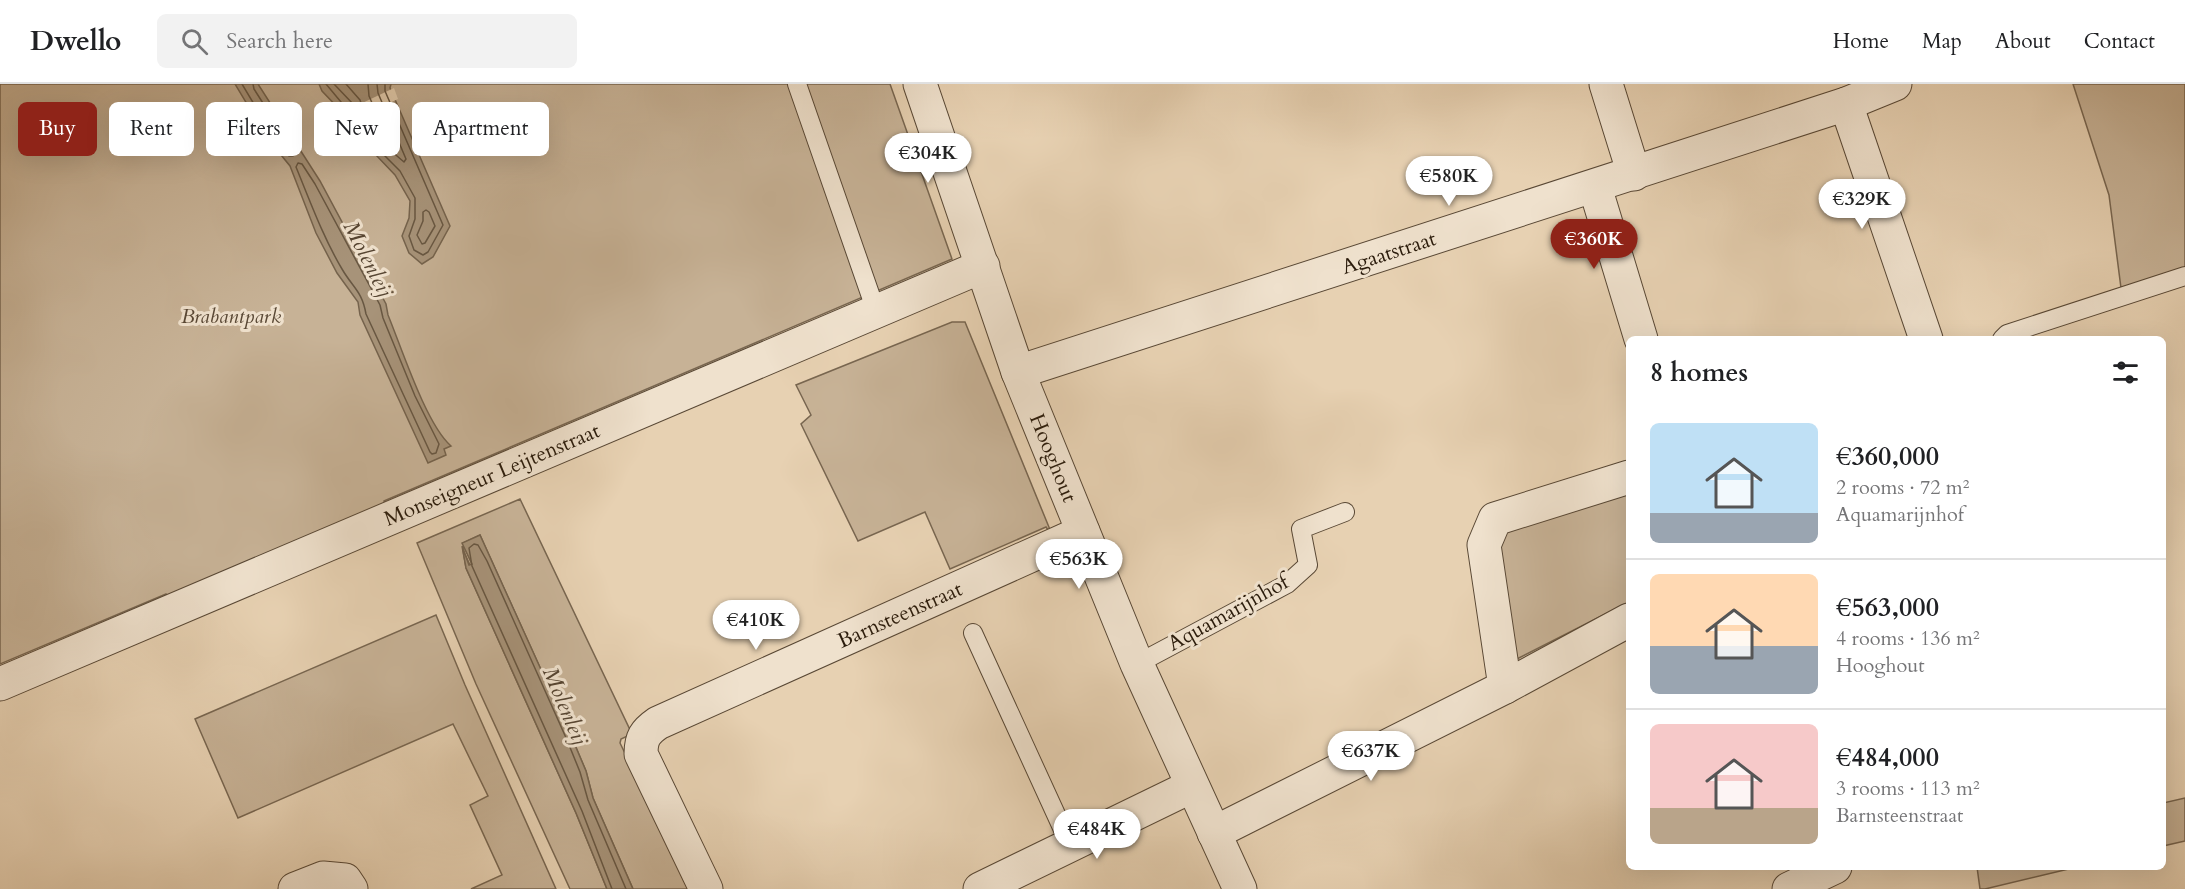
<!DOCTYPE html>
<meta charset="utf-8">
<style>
:root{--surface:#fff;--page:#f2f2f2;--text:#202124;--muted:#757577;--line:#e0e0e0;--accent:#8f2418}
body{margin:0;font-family:Cardo,serif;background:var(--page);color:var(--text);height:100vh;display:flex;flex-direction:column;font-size:22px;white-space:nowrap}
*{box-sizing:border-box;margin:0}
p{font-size:20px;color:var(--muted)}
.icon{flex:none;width:33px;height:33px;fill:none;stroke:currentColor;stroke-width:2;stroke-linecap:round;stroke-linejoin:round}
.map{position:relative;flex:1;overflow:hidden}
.details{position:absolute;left:1626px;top:252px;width:540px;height:534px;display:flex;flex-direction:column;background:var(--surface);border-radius:9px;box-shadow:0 6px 24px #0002}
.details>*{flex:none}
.hud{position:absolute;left:18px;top:18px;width:570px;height:54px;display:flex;gap:12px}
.price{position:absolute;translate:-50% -51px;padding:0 14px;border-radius:21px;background:#fff;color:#222;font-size:20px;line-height:39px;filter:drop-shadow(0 2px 3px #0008)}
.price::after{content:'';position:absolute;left:50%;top:36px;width:18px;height:14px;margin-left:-9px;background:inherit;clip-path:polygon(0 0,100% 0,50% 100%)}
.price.active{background:var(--accent);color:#fff}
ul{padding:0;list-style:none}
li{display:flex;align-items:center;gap:18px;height:150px;padding:0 24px}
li+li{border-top:2px solid var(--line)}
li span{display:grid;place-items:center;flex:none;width:168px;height:120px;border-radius:9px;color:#555}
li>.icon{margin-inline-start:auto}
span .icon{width:72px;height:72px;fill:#fffc;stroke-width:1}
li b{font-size:26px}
h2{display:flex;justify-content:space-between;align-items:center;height:72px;padding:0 24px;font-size:26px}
.chip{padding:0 21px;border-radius:9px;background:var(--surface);box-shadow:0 6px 24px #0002;font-size:21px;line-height:54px}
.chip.active{background:var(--accent);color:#fff}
header{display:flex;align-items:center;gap:36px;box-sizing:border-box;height:84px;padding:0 30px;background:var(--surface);border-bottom:2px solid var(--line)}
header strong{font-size:28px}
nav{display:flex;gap:33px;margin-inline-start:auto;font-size:21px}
.search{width:420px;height:54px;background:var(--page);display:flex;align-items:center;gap:15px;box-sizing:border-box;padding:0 21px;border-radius:9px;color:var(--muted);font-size:22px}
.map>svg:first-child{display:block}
</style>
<header>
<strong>Dwello</strong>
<div class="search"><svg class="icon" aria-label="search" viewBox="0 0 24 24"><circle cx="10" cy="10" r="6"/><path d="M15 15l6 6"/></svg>Search here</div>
<nav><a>Home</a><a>Map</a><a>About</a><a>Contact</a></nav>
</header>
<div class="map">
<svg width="2185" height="805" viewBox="0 0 2185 805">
<rect width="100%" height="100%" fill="#e7d1b2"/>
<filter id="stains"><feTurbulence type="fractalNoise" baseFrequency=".00333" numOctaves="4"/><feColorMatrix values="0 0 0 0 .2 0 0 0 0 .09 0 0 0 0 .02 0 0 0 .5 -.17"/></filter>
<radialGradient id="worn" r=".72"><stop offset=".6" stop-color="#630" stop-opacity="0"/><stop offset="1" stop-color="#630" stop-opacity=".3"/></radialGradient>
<g fill="#c7b296" stroke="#786650" stroke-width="1.5">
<path d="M0 0H890L952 175 384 417 385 421 168 514 166 510 0 580Z"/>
<path d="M2073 0H2185V184L2121 204 2109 111Z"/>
<path d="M952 238H965L1053 453 1046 443 950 485 925 428 858 457 801 340 811 331 796 301Z"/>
<path d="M1629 410V518L1509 579 1491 451Z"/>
<path d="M520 415 632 650 621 655 620 659 691 805H633L593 714 586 687 572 654 480 451 463 459 472 480 470 481 463 466 466 484 576 729 607 805H570L476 600 417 459Z"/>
<path d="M436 531 465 601 556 805H471L502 791 470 721 488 712 453 640 238 734 195 635Z"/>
<path d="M2185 714V757L2163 762V719Z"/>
<path d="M1977 783H2077L1985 805H1980Z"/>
</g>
<g fill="#a79379" stroke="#75634d" stroke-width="1.5">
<path d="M235 0H258L320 97 386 220 388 231C402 265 426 340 451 362L444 365 446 371 428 379 360 231 358 218 337 189 316 149 290 82 268 55Z"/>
<path d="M319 0H391L390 4 450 142 433 173 422 180 409 169 402 152 409 134 410 117 395 91 376 71 354 61 348 51 341 27 322 7Z"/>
<path d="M480 451 572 654 586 687 593 714 633 805H607L576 729 466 484 462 462 469 481 472 480 462 459Z"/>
</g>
<path fill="#e7d1b2" d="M394 4 398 15 343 41 339 30Z"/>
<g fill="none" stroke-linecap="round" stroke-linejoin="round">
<g stroke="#685742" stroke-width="1.5">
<path d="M242 0 273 52 289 72H293L294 68 254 5 253 0"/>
<path d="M326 0 346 24 353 49 358 56 380 67 400 87 415 114V135L409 152 414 166 423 171 428 168 443 141 385 7V0"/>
<path d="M334 0 353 20 363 50 383 60 404 78 406 75 378 9 377 0"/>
<path d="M346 0 360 16 369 43 381 48 383 44 369 12 368 0"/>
<path d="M298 79 302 80 315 100 380 221 383 234 415 312 439 360 436 369 432 370 430 368 366 230C362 207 353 204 342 185 323 153 310 117 296 83Z"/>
<path d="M426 126 429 128 435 142 425 159 422 160 417 151 423 137V128Z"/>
<path d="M612 805 582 727 472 482 469 464 474 460 478 461 487 477 567 656 580 688 588 716 626 805"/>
</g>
<g stroke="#594835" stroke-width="20">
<g id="lane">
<path d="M797 0 876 227"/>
<path d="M2002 255 2007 250 2185 192"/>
<path d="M973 549 1070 761"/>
<path d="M1137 580 1287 500 1308 481 1301 445 1345 428"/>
</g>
</g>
<g stroke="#594835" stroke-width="35">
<g id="street">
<path d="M920 0 1018 288 1137 580 1240 805"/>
<path d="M1606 0 1634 90"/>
<path d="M1846 20 1926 255"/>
<path d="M1595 103 1641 255"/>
<path d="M1018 288 1846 20 1895 0"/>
<path d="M0 600 983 182"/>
<path d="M1505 603 1484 461 1495 435 1629 393"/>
<path d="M1214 749 1505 603 1629 536"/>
<path d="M295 805 323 794 345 796 351 805"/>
<path d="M706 805 641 670C641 654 645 648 658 639L1083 448"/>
<path d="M980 805 1192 702"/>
<path d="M1789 805 1835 783"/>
</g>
</g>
<use href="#lane" stroke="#efe1cd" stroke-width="18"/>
<use href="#street" stroke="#efe1cd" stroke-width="33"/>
</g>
<g text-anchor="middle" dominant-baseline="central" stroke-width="6" stroke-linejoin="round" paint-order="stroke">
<g font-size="21" fill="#2a1b0b" stroke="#efe1cd">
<text transform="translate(1389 169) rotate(-18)">Agaatstraat</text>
<text transform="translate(1053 374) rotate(68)">Hooghout</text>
<text transform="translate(492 391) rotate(-23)">Monseigneur Leijtenstraat</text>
<text transform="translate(1228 529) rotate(-29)">Aquamarijnhof</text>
<text transform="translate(900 531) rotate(-24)">Barnsteenstraat</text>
</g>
<g font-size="21" font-style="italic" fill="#594835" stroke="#efe1cd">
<text x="231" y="232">Brabantpark</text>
</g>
<g font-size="22" font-style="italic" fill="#564532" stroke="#efe1cd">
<text transform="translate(368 175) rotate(63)">Molenleij</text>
<text transform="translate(565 622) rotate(67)">Molenleij</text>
</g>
</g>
<rect width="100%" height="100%" filter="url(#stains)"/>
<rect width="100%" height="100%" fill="url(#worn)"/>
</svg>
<b class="price" style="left:928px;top:100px">€304K</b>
<b class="price" style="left:1449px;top:123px">€580K</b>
<b class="price" style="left:1862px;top:146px">€329K</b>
<b class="price active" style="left:1594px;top:186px">€360K</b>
<b class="price" style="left:1079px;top:506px">€563K</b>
<b class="price" style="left:756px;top:567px">€410K</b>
<b class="price" style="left:1371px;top:698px">€637K</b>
<b class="price" style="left:1097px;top:776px">€484K</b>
<div class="hud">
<a class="chip active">Buy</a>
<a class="chip">Rent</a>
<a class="chip">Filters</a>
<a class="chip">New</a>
<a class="chip">Apartment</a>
</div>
<section class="details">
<h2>8 homes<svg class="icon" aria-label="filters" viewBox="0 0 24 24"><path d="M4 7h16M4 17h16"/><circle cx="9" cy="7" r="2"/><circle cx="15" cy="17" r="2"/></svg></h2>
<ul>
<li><span style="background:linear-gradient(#bfe0f5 75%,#9aa5b1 0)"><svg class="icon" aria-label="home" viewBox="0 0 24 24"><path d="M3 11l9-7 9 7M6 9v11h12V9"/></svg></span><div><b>€360,000</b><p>2 rooms · 72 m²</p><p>Aquamarijnhof</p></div></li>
<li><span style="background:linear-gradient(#ffd9b3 60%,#9aa5b1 0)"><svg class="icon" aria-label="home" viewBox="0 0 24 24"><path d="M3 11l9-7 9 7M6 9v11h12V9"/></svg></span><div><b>€563,000</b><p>4 rooms · 136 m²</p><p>Hooghout</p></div></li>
<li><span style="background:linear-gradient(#f6c9c9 70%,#b9a48a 0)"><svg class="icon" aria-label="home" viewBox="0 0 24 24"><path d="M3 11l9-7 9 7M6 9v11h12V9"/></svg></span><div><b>€484,000</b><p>3 rooms · 113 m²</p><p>Barnsteenstraat</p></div></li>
</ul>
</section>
</div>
